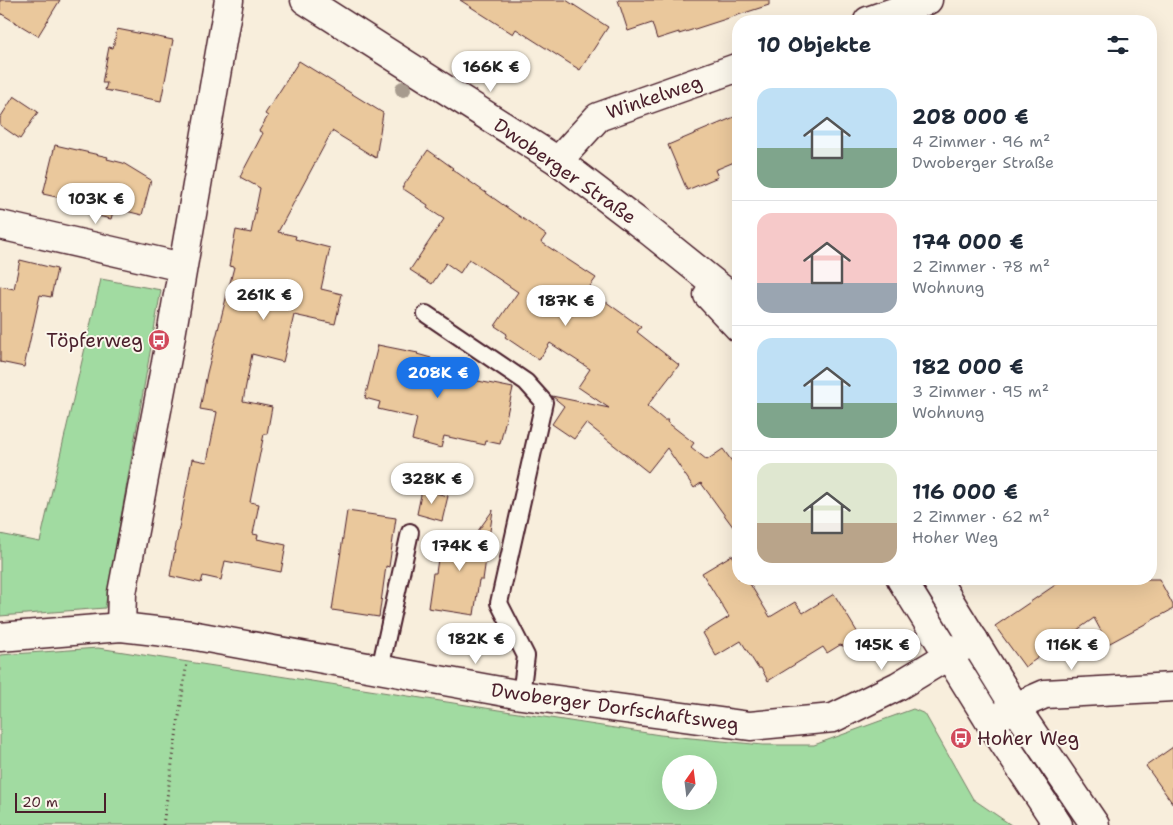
<!DOCTYPE html>
<html lang="de">
<meta charset="utf-8">
<style>
:root{--surface:#fff;--page:#f6f6f7;--text:#1f2937;--muted:#747a83;--line:#e0e1e3;--accent:#1a73e8}
body{margin:0;font-family:"Shantell Sans",sans-serif;background:var(--page);color:var(--text);height:100vh;display:flex;flex-direction:column;font-size:19px;white-space:nowrap}
*{box-sizing:border-box;margin:0}
p{font-size:16px;color:var(--muted)}
.icon{flex:none;width:28px;height:28px;fill:none;stroke:currentColor;stroke-width:2;stroke-linecap:round;stroke-linejoin:round}
.map{position:relative;flex:1;overflow:hidden}
.panel{position:absolute;left:732px;top:15px;width:425px;height:570px;display:flex;flex-direction:column;background:var(--surface);border-radius:20px;box-shadow:0 5px 20px #0002}
.panel>*{flex:none}
.needle{width:32px;rotate:14deg}
.controls{position:absolute;left:662px;top:755px;display:grid;gap:10px}
.controls a{display:grid;place-items:center;width:55px;height:55px;border-radius:50%;background:var(--surface);box-shadow:0 5px 20px #0002;font-size:25px}
.scale{position:absolute;left:15px;bottom:12px;width:91px;box-sizing:border-box;padding-left:5px;border:2px solid #4a1f2b;border-top:0;font-size:14px;line-height:18px;white-space:nowrap;color:#4a1f2b;-webkit-text-stroke:4px #fbf7ec;paint-order:stroke}
.price{position:absolute;translate:-50% -42px;padding:0 11px;border-radius:18px;background:#fff;color:#222;font-size:16px;line-height:32px;filter:drop-shadow(0 1px 2px #0008)}
.price::after{content:'';position:absolute;left:50%;top:30px;width:15px;height:11px;margin-left:-8px;background:inherit;clip-path:polygon(0 0,100% 0,50% 100%)}
.price.active{background:var(--accent);color:#fff}
ul{padding:0;list-style:none}
li{display:flex;align-items:center;gap:15px;height:125px;padding:0 25px}
li+li{border-top:1px solid var(--line)}
li span{display:grid;place-items:center;flex:none;width:140px;height:100px;border-radius:15px;color:#555}
li>.icon{margin-inline-start:auto}
span .icon{width:60px;height:60px;fill:#fffc;stroke-width:1}
li b{font-size:21px}
h2{display:flex;justify-content:space-between;align-items:center;height:60px;padding:0 25px;font-size:21px}
.map>svg:first-child{display:block}
</style>
<div class="map">
<svg width="1173" height="825" viewBox="0 0 1173 825">
<rect width="100%" height="100%" fill="#f8eedc"/>
<filter id="ink" filterUnits="userSpaceOnUse"><feTurbulence type="fractalNoise" baseFrequency=".02" numOctaves="2"/><feDisplacementMap in="SourceGraphic" scale="10" xChannelSelector="R" yChannelSelector="G"/><feConvolveMatrix kernelMatrix="1 2 1 2 8 2 1 2 1" color-interpolation-filters="sRGB"/></filter>
<g filter="url(#ink)">
<g fill="#a1dba1" stroke="#767d66" fill-rule="evenodd">
<path d="M101 279 161 290 105 608 0 616V534L40 542Z"/>
<path d="M98 648 660 735 763 745H814L913 709 925 714 973 799 1011 825H0V655ZM671 764H709V801H671Z"/>
</g>
<g fill="#eac89c" stroke="#4a1f2b">
<path d="M0 0H60L38 36 0 13Z"/>
<path d="M460 0H566L608 27 580 70 516 29 513 34Z"/>
<path d="M618 0H769V5L698 28 679 34V32L657 39 652 23 628 31Z"/>
<path d="M117 29 173 40 161 101 105 90 107 83H102L109 47 113 48Z"/>
<path d="M299 61 383 113 376 158 332 131 278 232 296 236 295 239 330 248 321 289 342 294 335 324 294 315 283 362 252 354 243 401 272 407 267 434H264L250 502 259 504 253 534 258 535 257 539 286 545 281 572 225 561 221 580 203 576 201 583 170 576 192 459 207 462 217 412 200 409 207 373 234 267 229 266 236 230 251 233 260 188 240 177 263 133 259 131 268 116 265 114Z"/>
<path d="M14 96 38 112 20 139 0 125V118Z"/>
<path d="M739 115V160L715 170 718 177 687 190 668 145Z"/>
<path d="M55 145 108 157 107 159 123 163 151 180 142 215 114 208 111 219 72 210 74 201 43 194Z"/>
<path d="M428 150 453 168 452 169 546 235 541 242 596 278 588 289 641 327 637 332 679 365 647 406 664 420H668L667 422 694 443 691 447 707 460 723 449 739 471V535L701 483 694 488 667 448 648 472 586 423 574 439 552 424 564 406 552 396 609 408 578 387 590 369 550 343 539 360 505 337 507 334 495 326 518 292 469 259 460 273 446 263 432 284 410 270 444 219 427 208 428 205 402 188Z"/>
<path d="M20 260 57 269 51 297 40 295 24 367 0 362V286L14 289Z"/>
<path d="M378 345 418 353 417 354 431 358 428 371 513 388 500 444 486 441 485 445 444 436 441 448 412 440 417 418 378 409 380 402 365 398Z"/>
<path d="M422 490 448 496 442 521 417 514Z"/>
<path d="M493 510 483 580H479L474 615 428 608 433 573H436L441 538 470 542Z"/>
<path d="M347 511 396 518 389 567 386 566 379 617 332 610Z"/>
<path d="M732 555 739 566V579H747L770 617 795 602 803 613 834 594 861 638 846 647 840 645 827 653 823 647 768 681 761 668H758L741 641 716 656 703 633 729 617 702 573Z"/>
<path d="M1064 579H1159L1173 605V609L1108 644 1094 618 1025 667 995 626Z"/>
<path d="M1173 747V804L1146 766Z"/>
</g>
<g fill="none" stroke-linecap="round" stroke-linejoin="round">
<g stroke="#4a1f2b" stroke-width="20">
<g id="service">
<path d="M426 314 526 382 544 402 499 603 526 656 521 695"/>
<path d="M380 669 410 532"/>
</g>
</g>
<g stroke="#4a1f2b" stroke-width="31">
<g id="minor">
<path d="M868 21 928 0"/>
<path d="M558 161 598 117 739 67"/>
<path d="M0 225 182 267"/>
<path d="M121 627 122 593 169 347 229 0"/>
<path d="M0 637 121 627 191 635 521 695 750 726 833 718 898 686 974 640"/>
<path d="M990 722 1015 707 1045 694 1173 687"/>
</g>
</g>
<g stroke="#4a1f2b" stroke-width="31">
<g id="tertiary">
<path d="M305 0 558 161 647 229 739 303"/>
<path d="M708 295 739 328"/>
<path d="M901 579 990 722 1058 825"/>
<path d="M936 579 1015 707 1095 825"/>
</g>
</g>
<path stroke="#4a1f2b" stroke-width="3" stroke-dasharray="1 4" stroke-linecap="butt" d="M163 825 187 662"/>
<use href="#service" stroke="#fbf7ec" stroke-width="16"/>
<use href="#minor" stroke="#fbf7ec" stroke-width="28"/>
<use href="#tertiary" stroke="#fbf7ec" stroke-width="28"/>
</g>
<circle fill="#a79b8e" cx="403" cy="89" r="8"/>
</g>
<defs>
<g id="bus-disc" transform="scale(1.125)"><circle r="9.5" fill="#d1495b" stroke="#fbf7ec"/><path d="M-5-6H5V4H4V6H2V4H-2V6H-4V4H-5ZM-3.5-4V0h7V-4ZM-3.5 1.2v1.5H-2V1.2ZM2 1.2v1.5H3.5V1.2Z" fill="#fff"/></g>
</defs>
<g fill-rule="evenodd">
<use href="#bus-disc" x="159" y="340"/>
<use href="#bus-disc" x="961" y="738"/>
</g>
<g text-anchor="middle" dominant-baseline="central" stroke-width="4" stroke-linejoin="round" paint-order="stroke">
<g font-size="19" fill="#4a1f2b" stroke="#fbf7ec">
<text transform="translate(654 97) rotate(-19)">Winkelweg</text>
<text transform="translate(565 171) rotate(35)">Dwoberger Straße</text>
<text transform="translate(615 707) rotate(8)">Dwoberger Dorfschaftsweg</text>
</g>
<g font-size="19" fill="#4a1f2b" stroke="#fbf7ec" text-anchor="end">
<text x="143" y="340">Töpferweg</text>
<text x="977" y="738" text-anchor="start">Hoher Weg</text>
</g>
</g>
</svg>
<div class="controls">
<a><svg class="needle" viewBox="-14 -14 28 28"><path d="M0-13l5 13h-10z" fill="#e53935"/><path d="M0 13l5-13h-10z" fill="#747a83"/></svg></a>
</div>
<div class="scale">20 m</div>
<b class="price" style="left:491px;top:93px">166K €</b>
<b class="price" style="left:96px;top:225px">103K €</b>
<b class="price" style="left:264px;top:321px">261K €</b>
<b class="price" style="left:566px;top:327px">187K €</b>
<b class="price active" style="left:438px;top:399px">208K €</b>
<b class="price" style="left:432px;top:505px">328K €</b>
<b class="price" style="left:460px;top:572px">174K €</b>
<b class="price" style="left:476px;top:665px">182K €</b>
<b class="price" style="left:882px;top:671px">145K €</b>
<b class="price" style="left:1072px;top:671px">116K €</b>
<section class="panel">
<h2>10 Objekte<svg class="icon" aria-label="filters" viewBox="0 0 24 24"><path d="M4 7h16M4 17h16"/><circle cx="9" cy="7" r="2"/><circle cx="15" cy="17" r="2"/></svg></h2>
<ul>
<li><span style="background:linear-gradient(#bfe0f5 60%,#7fa58c 0)"><svg class="icon" aria-label="home" viewBox="0 0 24 24"><path d="M3 11l9-7 9 7M6 9v11h12V9"/></svg></span><div><b>208 000 €</b><p>4 Zimmer · 96 m²</p><p>Dwoberger Straße</p></div></li>
<li><span style="background:linear-gradient(#f6c9c9 70%,#9aa5b1 0)"><svg class="icon" aria-label="home" viewBox="0 0 24 24"><path d="M3 11l9-7 9 7M6 9v11h12V9"/></svg></span><div><b>174 000 €</b><p>2 Zimmer · 78 m²</p><p>Wohnung</p></div></li>
<li><span style="background:linear-gradient(#bfe0f5 65%,#7fa58c 0)"><svg class="icon" aria-label="home" viewBox="0 0 24 24"><path d="M3 11l9-7 9 7M6 9v11h12V9"/></svg></span><div><b>182 000 €</b><p>3 Zimmer · 95 m²</p><p>Wohnung</p></div></li>
<li><span style="background:linear-gradient(#dfe7d0 60%,#b9a48a 0)"><svg class="icon" aria-label="home" viewBox="0 0 24 24"><path d="M3 11l9-7 9 7M6 9v11h12V9"/></svg></span><div><b>116 000 €</b><p>2 Zimmer · 62 m²</p><p>Hoher Weg</p></div></li>
</ul>
</section>
</div>
